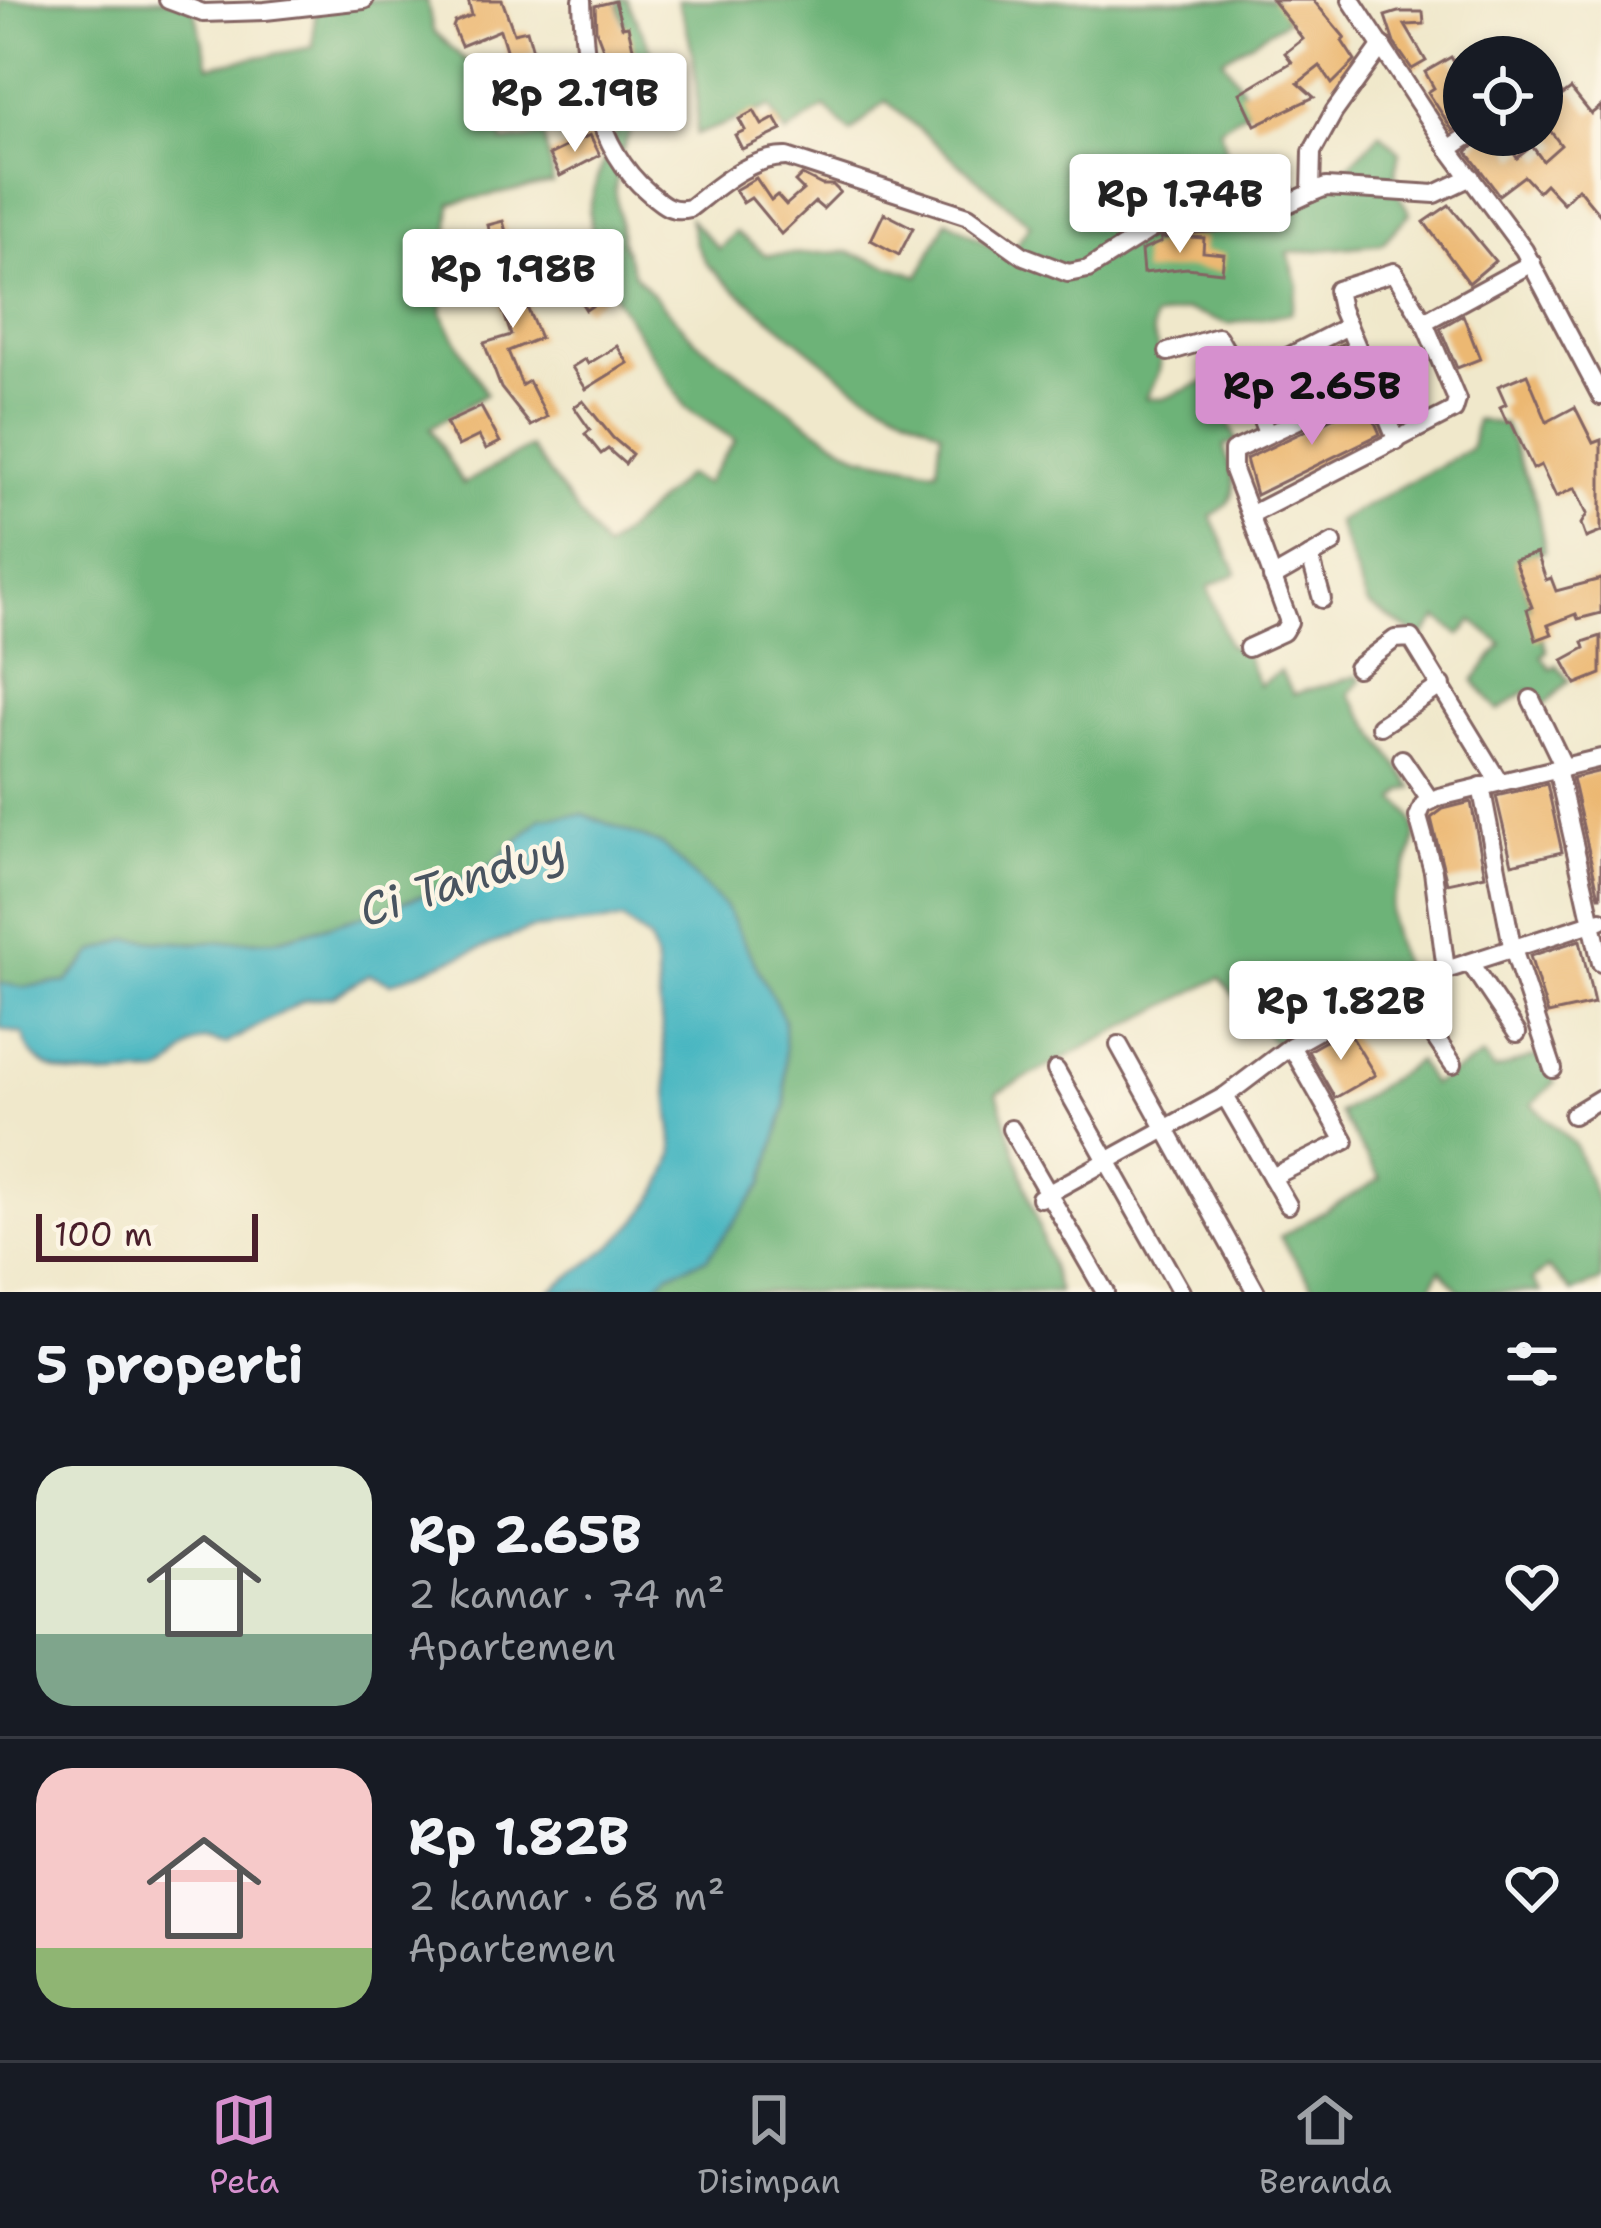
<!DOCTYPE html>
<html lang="id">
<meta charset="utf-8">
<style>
:root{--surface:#171b24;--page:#242831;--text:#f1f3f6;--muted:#9ea1a6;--line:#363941;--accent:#d690ce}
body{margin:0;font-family:"Shantell Sans",sans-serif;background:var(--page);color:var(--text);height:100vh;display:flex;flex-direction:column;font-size:45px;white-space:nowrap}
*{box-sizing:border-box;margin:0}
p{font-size:39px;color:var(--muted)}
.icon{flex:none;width:66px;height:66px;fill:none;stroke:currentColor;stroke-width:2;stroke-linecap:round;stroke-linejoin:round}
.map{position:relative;height:1292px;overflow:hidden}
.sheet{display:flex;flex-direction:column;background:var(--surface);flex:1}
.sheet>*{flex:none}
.tools{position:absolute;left:1443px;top:36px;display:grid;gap:24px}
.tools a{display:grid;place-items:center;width:120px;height:120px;border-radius:50%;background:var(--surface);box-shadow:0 6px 18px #0003;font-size:60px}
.scale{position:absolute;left:36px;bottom:30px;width:222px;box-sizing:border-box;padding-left:12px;border:6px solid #4a1f2b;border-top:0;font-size:33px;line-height:42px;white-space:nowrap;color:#4a1f2b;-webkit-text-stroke:9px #fcf5e5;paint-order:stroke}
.price{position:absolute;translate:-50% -102px;padding:0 27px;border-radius:12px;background:#fff;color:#222;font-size:39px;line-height:78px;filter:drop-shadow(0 3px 6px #0008)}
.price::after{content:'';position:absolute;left:50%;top:72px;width:36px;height:27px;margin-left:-18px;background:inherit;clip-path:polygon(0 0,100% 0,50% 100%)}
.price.on{background:var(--accent);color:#111}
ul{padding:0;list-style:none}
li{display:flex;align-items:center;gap:36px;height:300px;padding:0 36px}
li+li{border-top:3px solid var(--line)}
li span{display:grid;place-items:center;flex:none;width:336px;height:240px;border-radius:36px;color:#555}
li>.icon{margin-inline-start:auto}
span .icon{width:144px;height:144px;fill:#fffc;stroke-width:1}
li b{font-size:51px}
h2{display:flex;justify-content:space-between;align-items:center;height:144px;padding:0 36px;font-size:51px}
.tab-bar{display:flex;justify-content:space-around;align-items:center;height:168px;border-top:3px solid var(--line);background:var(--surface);font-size:33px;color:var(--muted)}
.tab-bar a{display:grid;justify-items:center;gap:6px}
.tab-bar .on{color:var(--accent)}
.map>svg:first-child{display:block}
</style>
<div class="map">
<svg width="1601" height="1292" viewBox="0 0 1601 1292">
<rect width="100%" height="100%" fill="#fcf5e5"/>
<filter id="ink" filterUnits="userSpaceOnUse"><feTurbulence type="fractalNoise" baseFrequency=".00833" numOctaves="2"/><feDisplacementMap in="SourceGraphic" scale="24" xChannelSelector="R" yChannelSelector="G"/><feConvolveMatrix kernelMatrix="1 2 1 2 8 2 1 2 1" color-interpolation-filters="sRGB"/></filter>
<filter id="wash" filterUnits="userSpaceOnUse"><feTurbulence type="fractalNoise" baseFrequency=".004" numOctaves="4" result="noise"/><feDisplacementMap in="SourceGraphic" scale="48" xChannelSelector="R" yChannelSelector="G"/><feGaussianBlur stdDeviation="2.7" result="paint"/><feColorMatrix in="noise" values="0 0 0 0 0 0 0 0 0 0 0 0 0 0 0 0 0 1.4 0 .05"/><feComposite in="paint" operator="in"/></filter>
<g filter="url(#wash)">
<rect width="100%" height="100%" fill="#f0e8cb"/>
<g fill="#6db378" stroke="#5c6952" stroke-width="3">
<path d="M0 0H192L209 66 313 47 316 0H427L433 31 490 82 503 142 544 136 553 183 451 203 442 314 486 394 430 428 463 484 530 447 605 550 686 475 705 484 735 440 686 408 616 299 595 248 589 211 597 178 615 136 602 103 621 98 617 83 640 74 618 4 621 0H627L653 54 651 82 620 156 615 189 622 241 634 274 696 341 816 429 859 455 937 470 941 431 854 386 728 284 706 263 696 245 690 219 719 249 736 232 766 255 848 252 919 276 947 220 1008 257 1030 224 886 101 851 133 825 107 786 134 770 107 696 135C699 88 695 44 677 0H1276L1287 20 1223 59 1254 106 1220 128 1245 232C1303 208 1338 179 1380 133L1400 152 1393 186 1410 213 1382 244 1288 253 1298 286 1291 313 1229 324 1186 310 1154 318C1149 336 1158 342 1160 358 1162 372 1152 386 1146 398L1163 399 1209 380 1237 441 1224 446C1232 480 1246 496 1211 516L1237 573 1208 587 1228 645 1244 652 1259 685 1280 671 1294 694 1357 676 1361 681 1349 694 1413 788 1403 791 1396 800C1443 835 1388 880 1390 918 1390 933 1399 951 1402 966L1273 1043 1220 978 997 1093 1059 1292H649L668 1274 707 1258 784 1020 541 818 495 863 421 896 342 922 276 940 191 943 129 939 94 952 67 982 22 987 0 983Z"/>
<path d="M1476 420 1504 424 1536 502 1545 551 1515 561 1547 651 1541 656 1551 669 1556 665 1569 681 1543 706 1528 690 1498 711 1474 680 1502 644 1473 621 1460 635 1438 618 1422 638 1368 605 1337 522 1471 448Z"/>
<path d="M1539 1055 1555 1083 1532 1104 1575 1145 1601 1211V1281L1572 1292 1548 1268 1532 1280 1541 1292H1460L1440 1269 1429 1292H1317L1280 1237 1380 1179 1339 1113 1418 1061 1432 1085 1483 1056 1494 1070Z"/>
</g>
<path fill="#47b6c1" stroke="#486a76" stroke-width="3" d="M583 814 662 845 726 908 784 1019 786 1107 763 1184 707 1258 668 1274 649 1292H547C603 1254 655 1221 674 1153L655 957 649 940 623 920 531 929 391 983 369 974 334 996 305 1000 226 1044C219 1044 214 1040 207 1040 186 1040 178 1069 159 1074 112 1074 37 1091 23 1034L0 1029V983L22 987 67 982 94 952 129 939 191 943 276 940 342 922 421 896 495 863 541 818Z"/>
<g id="blocks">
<g fill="#ecb872">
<path d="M468 0H502L514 33 527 30 534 54 524 57 528 89 519 90 521 109 507 111 503 77 514 76 500 30 461 46 453 27 455 22 472 15Z"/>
<path d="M1272 0H1313L1345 38 1342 41 1355 61 1332 84 1320 66 1298 83 1314 97 1255 125 1240 93 1292 62 1285 53 1303 39Z"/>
<path d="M615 1 622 27 628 26 635 57 609 64 596 30 595 6Z"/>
<path d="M1398 12H1423L1424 24 1405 25 1426 61 1412 69 1394 43 1385 16Z"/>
<path d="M1451 57 1458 69 1450 73 1464 98V124L1453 131 1428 92 1434 88 1425 72Z"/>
<path d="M1542 66 1563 95 1571 89 1591 114 1601 106V216L1578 188 1563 203 1545 184 1538 191 1524 176 1499 195 1467 152 1486 135H1502L1517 158 1532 146 1543 161 1561 145 1542 120Z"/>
<path d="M754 111 762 125 775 118 782 130 742 149 735 135 745 130 739 119Z"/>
<path d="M590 135 600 155 560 176 549 155Z"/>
<path d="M1284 166 1293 187 1262 202 1239 207 1230 189 1252 177 1255 183Z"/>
<path d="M802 175 822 185H833L840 192 823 209 815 202 781 234 751 198 743 203 735 190 756 178 771 200 777 195 786 205 803 190 795 182Z"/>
<path d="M1449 205 1495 261 1469 283 1424 222Z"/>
<path d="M884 213 913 228 899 255 871 240Z"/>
<path d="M503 221 521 288 525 286 530 304 526 305 540 338 508 351 522 385 529 381 547 417 531 426 501 388 484 343 511 335 498 295 504 293 488 225Z"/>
<path d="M448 231 472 233 464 286 448 285Z"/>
<path d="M1191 237 1204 238 1203 252 1224 254 1222 272 1187 268 1143 273 1141 251 1161 242V238Z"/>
<path d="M580 260 605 297 586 310 577 296 582 293 569 272Z"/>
<path d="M1463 315 1480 359 1457 368 1440 328Z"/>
<path d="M1342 344 1357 378 1346 383 1336 363 1278 394 1286 412 1274 417 1261 385Z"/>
<path d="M617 346 628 363 586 389 572 367 585 359 588 364Z"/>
<path d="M1527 374 1547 422 1575 407 1593 443 1601 440V532L1586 538 1581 524 1587 514 1575 488 1556 497 1541 465 1533 469 1511 422 1507 423 1500 407 1506 404 1498 386Z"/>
<path d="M583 401 613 438 632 454 625 464 608 449 601 454 585 434 590 430 574 407Z"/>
<path d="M1366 402 1380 434 1256 495 1246 459Z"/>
<path d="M481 407 500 442 486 449 479 436 458 446 446 423Z"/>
<path d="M1537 553 1546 580 1551 578 1556 591 1601 579V613L1578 619 1576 614 1548 625 1552 634 1536 640 1527 609 1532 607 1514 560Z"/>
<path d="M1601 636V674L1576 684 1563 660 1585 648 1583 642Z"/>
<path d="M1601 771V896H1599L1572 778Z"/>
<path d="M1547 784 1562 852 1512 864 1496 796Z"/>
<path d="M1471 802 1485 875 1447 883 1431 818 1443 809Z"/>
<path d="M1580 940 1594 1004 1548 1014 1530 956Z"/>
<path d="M1347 1029 1375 1075 1335 1098 1308 1051Z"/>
</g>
</g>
</g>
<g filter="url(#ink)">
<use href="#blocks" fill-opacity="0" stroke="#846563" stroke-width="3"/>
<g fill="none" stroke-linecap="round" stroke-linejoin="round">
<g stroke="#846563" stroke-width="22">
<g id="minor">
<path d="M168 0 203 13 265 11 364 0"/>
<path d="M582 0C584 68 594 146 648 192 662 204 671 213 690 208 717 187 751 156 787 157L968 216 1024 256 1068 273 1088 269 1156 226 1234 221 1266 214 1311 193 1312 152 1334 112 1382 45"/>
<path d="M1351 0 1449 149 1524 250 1601 396"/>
<path d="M1449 149 1470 135"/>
<path d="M1311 193 1326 187 1435 194 1471 177"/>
<path d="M1168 352 1218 337 1244 382"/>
<path d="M1267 433 1245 379 1348 326"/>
<path d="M1397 441 1341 309 1337 290 1394 272 1424 322"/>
<path d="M1250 515 1233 470V451L1372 385"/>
<path d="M1310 556 1322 599"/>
<path d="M1272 578 1333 543"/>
<path d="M1248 648 1283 632 1289 622 1250 515 1454 410 1457 400 1424 322 1532 263"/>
<path d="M1357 668 1395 639 1411 638 1499 782"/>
<path d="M1531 699 1564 767"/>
<path d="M1380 726 1442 685"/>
<path d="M1402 759 1430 800"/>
<path d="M1557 768 1601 963"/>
<path d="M1481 786 1512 946 1553 1069"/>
<path d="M1470 963 1517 1033"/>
<path d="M1446 970 1433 871 1418 817 1423 805 1439 797 1601 758"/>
<path d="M1404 992 1453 1064"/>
<path d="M1119 1045 1256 1292"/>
<path d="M1056 1070 1181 1292"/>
<path d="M1225 1096 1288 1205"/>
<path d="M1573 1115 1601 1098"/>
<path d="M1011 1129 1105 1292"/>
<path d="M1272 1177 1345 1141 1291 1046"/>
<path d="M1040 1198 1225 1096 1291 1046 1348 1014 1404 992 1446 970 1601 920"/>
</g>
</g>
<use href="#minor" stroke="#fff" stroke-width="16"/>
</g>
</g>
<g text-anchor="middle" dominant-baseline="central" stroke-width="9" stroke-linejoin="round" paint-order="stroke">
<g font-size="45" font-style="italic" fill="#495460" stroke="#fcf5e5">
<text transform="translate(462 879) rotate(-18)">Ci Tanduy</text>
</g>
</g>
</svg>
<div class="tools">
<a><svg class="icon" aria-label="locate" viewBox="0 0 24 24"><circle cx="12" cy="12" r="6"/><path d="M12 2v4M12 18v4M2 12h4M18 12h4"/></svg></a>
</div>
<div class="scale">100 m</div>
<b class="price" style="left:575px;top:155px">Rp 2.19B</b>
<b class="price" style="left:1180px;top:256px">Rp 1.74B</b>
<b class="price" style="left:513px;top:331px">Rp 1.98B</b>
<b class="price on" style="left:1312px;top:448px">Rp 2.65B</b>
<b class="price" style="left:1341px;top:1063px">Rp 1.82B</b>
</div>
<section class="sheet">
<h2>5 properti<svg class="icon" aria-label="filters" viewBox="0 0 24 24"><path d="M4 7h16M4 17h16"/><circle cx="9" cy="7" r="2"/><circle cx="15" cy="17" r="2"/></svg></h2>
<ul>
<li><span style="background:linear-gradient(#dfe7d0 70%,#7fa58c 0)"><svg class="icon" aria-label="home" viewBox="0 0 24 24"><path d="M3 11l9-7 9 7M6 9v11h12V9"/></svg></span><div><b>Rp 2.65B</b><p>2 kamar · 74 m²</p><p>Apartemen</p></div><svg class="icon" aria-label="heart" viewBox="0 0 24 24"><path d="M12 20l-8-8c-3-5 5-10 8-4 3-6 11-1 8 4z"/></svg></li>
<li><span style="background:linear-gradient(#f6c9c9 75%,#8fb573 0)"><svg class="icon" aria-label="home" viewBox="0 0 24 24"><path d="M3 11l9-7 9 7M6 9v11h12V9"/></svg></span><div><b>Rp 1.82B</b><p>2 kamar · 68 m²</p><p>Apartemen</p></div><svg class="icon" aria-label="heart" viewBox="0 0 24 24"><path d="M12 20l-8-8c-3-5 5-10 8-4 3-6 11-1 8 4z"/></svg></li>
</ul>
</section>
<nav class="tab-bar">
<a class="on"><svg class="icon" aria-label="map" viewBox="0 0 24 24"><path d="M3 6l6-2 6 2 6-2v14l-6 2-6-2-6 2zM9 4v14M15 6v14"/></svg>Peta</a>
<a><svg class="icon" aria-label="saved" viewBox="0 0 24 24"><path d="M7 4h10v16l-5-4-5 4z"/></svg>Disimpan</a>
<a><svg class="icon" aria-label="home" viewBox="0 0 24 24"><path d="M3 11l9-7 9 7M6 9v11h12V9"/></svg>Beranda</a>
</nav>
